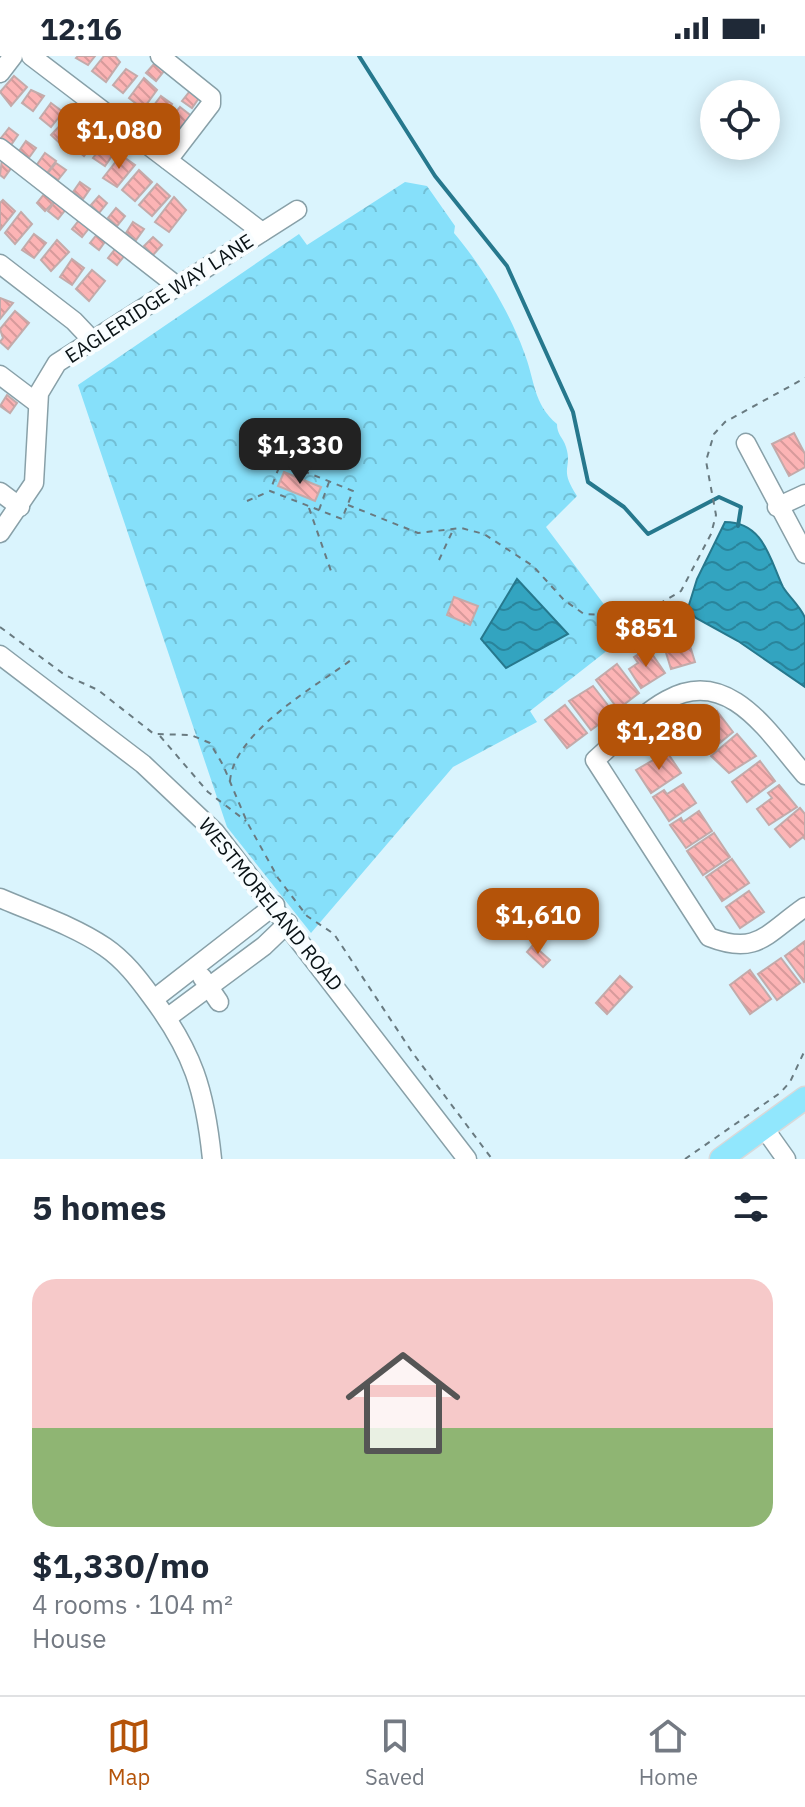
<!DOCTYPE html>
<meta charset="utf-8">
<style>
:root{--surface:#fff;--page:#f2f2f3;--text:#1f2937;--muted:#747a83;--line:#e0e1e3;--accent:#b45309}
body{margin:0;font-family:"IBM Plex Sans",sans-serif;background:var(--page);color:var(--text);height:100vh;display:flex;flex-direction:column;font-size:30px;white-space:nowrap}
*{box-sizing:border-box;margin:0}
p{font-size:26px;color:var(--muted)}
.icon{flex:none;width:44px;height:44px;fill:none;stroke:currentColor;stroke-width:2;stroke-linecap:round;stroke-linejoin:round}
.map{position:relative;height:1103px;overflow:hidden}
.side{display:flex;flex-direction:column;background:var(--surface);flex:1}
.side>*{flex:none}
.tools{position:absolute;left:700px;top:24px;display:grid;gap:16px}
.tools a{display:grid;place-items:center;width:80px;height:80px;border-radius:50%;background:var(--surface);box-shadow:0 4px 20px #0003;font-size:40px}
.price{position:absolute;translate:-50% -68px;padding:0 18px;border-radius:16px;background:var(--accent);color:#fff;font-size:26px;line-height:52px;filter:drop-shadow(0 2px 4px #0008)}
.price::after{content:'';position:absolute;left:50%;top:48px;width:24px;height:18px;margin-left:-12px;background:inherit;clip-path:polygon(0 0,100% 0,50% 100%)}
.price.active{background:#222;color:#fff}
ul{padding:0;list-style:none}
li{display:grid;align-content:center;gap:16px;height:424px;padding:0 32px}
li span{display:grid;place-items:center;height:248px;border-radius:24px;color:#555}
li>.icon{margin-inline-start:auto}
span .icon{width:144px;height:144px;fill:#fffc;stroke-width:1}
li b{font-size:34px}
h2{display:flex;justify-content:space-between;align-items:center;height:96px;padding:0 32px;font-size:34px}
.status{display:flex;justify-content:space-between;align-items:center;height:56px;padding:0 40px;background:var(--surface);direction:ltr}
.status svg{height:22px;fill:currentColor}
.menu{display:flex;justify-content:space-around;align-items:center;height:112px;border-top:2px solid var(--line);background:var(--surface);font-size:22px;color:var(--muted)}
.menu a{display:grid;justify-items:center;gap:4px}
.menu .active{color:var(--accent)}
.map>svg:first-child{display:block}
</style>
<div class="status"><b>12:16</b><svg viewBox="0 0 49 12"><path d="M0 12V9h3v3zM5 12V6h3v6zM10 12V3h3v9zM15 12V0h3v12zM26 1h20v11H26zM47 4h2v5h-2z"/></svg></div>
<div class="map">
<svg width="805" height="1103" viewBox="0 0 805 1103">
<defs>
<pattern id="forest-crowns" width="20" height="18" patternUnits="userSpaceOnUse" patternTransform="scale(2)"><rect width="20" height="18" fill="#86e0fa"/><path d="M2 6a3 3 0 1 1 6 0M12 15a3 3 0 1 1 6 0" fill="none" stroke="#72bfd5"/></pattern>
<pattern id="water-waves" width="16" height="10" patternUnits="userSpaceOnUse" patternTransform="scale(2)"><rect width="16" height="10" fill="#33a4c0"/><path d="M0 5q4-4 8 0t8 0" fill="none" stroke="#29849b"/></pattern>
<pattern id="building-back-hatch" width="6" height="6" patternUnits="userSpaceOnUse" patternTransform="scale(2)"><rect width="6" height="6" fill="#fcb4b5"/><path d="M-1 5l2 2M0 0l6 6M5-1l2 2" fill="none" stroke="#d79a9b"/></pattern>
</defs>
<rect width="100%" height="100%" fill="#daf4fd"/>
<path fill="url(#forest-crowns)" d="M405 126 427 130 455 170 454 177C482 210 509 255 524 296 535 324 533 348 557 368 557 379 563 381 566 391 573 413 558 411 577 440L546 471 627 579 530 655 537 666 453 711 311 877 227 771 78 329 299 178 307 189Z"/>
<g fill="url(#water-waves)" stroke="#26788d" stroke-width="2">
<path d="M725 466C764 466 770 504 783 531 789 541 801 551 805 562 805 577 805 614 805 631L738 585 696 562 688 552 697 523Z"/>
<path d="M517 523 568 578 506 612 481 583Z"/>
</g>
<g fill="none" stroke-linecap="round" stroke-linejoin="round">
<path stroke="#26788d" stroke-width="4" d="M359 0 435 120 507 210 573 356 588 426 624 451 648 478 719 441 741 451 738 470"/>
</g>
<g fill="url(#building-back-hatch)" stroke="#c3aaaa" stroke-width="2">
<path d="M78 0H95L88 9 76 2Z"/>
<path d="M104 0H115L120 6 106 26 92 15Z"/>
<path d="M155 7 164 15 156 25 146 17Z"/>
<path d="M126 13 137 20 123 37 113 29Z"/>
<path d="M14 20 27 31 11 50 0 36Z"/>
<path d="M144 22 157 34 143 53 129 42Z"/>
<path d="M31 34 44 40 33 55 22 47Z"/>
<path d="M190 35 199 42 192 52 182 45Z"/>
<path d="M161 40 172 48 160 64 148 57Z"/>
<path d="M51 47 63 56 51 71 40 62Z"/>
<path d="M180 51 194 62 177 83 163 72Z"/>
<path d="M68 61 81 73 64 91 51 79Z"/>
<path d="M9 72 18 79 11 89 1 82Z"/>
<path d="M87 72 97 83 84 100 73 91Z"/>
<path d="M26 85 36 92 28 103 19 95Z"/>
<path d="M105 86 116 94 105 110 93 102Z"/>
<path d="M45 97 56 105 47 117 36 110Z"/>
<path d="M121 99 135 109 117 131 103 122Z"/>
<path d="M2 103 12 111 4 122 0 119Z"/>
<path d="M56 107 66 114 58 124 48 117Z"/>
<path d="M139 114 152 126 135 145 122 134Z"/>
<path d="M80 126 90 133 83 143 73 136Z"/>
<path d="M157 128 170 140 152 160 139 149Z"/>
<path d="M45 137 54 146 45 155 37 147Z"/>
<path d="M99 140 107 147 99 157 91 149Z"/>
<path d="M174 141 186 154 169 176 155 166Z"/>
<path d="M3 144 15 155 0 174V147Z"/>
<path d="M56 144 66 153 58 163 48 155Z"/>
<path d="M116 152 125 160 117 170 108 162Z"/>
<path d="M21 156 32 168 15 188 5 177Z"/>
<path d="M80 163 90 171 82 181 72 173Z"/>
<path d="M133 166 144 173 136 184 126 177Z"/>
<path d="M98 177 107 183 99 194 90 187Z"/>
<path d="M34 178 46 187 34 202 22 194Z"/>
<path d="M153 181 162 189 153 199 144 190Z"/>
<path d="M57 184 69 196 51 215 41 204Z"/>
<path d="M116 192 125 199 117 209 108 202Z"/>
<path d="M72 203 84 212 72 229 60 221Z"/>
<path d="M92 214 105 225 89 245 76 233Z"/>
<path d="M0 242 13 247 0 263Z"/>
<path d="M15 255 29 267 8 293 0 286 3 282 0 273Z"/>
<path d="M7 339 17 347 10 357 0 350Z"/>
<path d="M794 377 805 398V411L789 420 772 388Z"/>
<path d="M284 416 321 431 315 445 278 430Z"/>
<path d="M454 541 478 550 470 569 447 559Z"/>
<path d="M687 580 695 606 671 613 663 587Z"/>
<path d="M648 592 665 617 641 632 629 613 638 607 634 601Z"/>
<path d="M617 608 639 637 618 653 596 624Z"/>
<path d="M593 630 614 657 591 674 569 645Z"/>
<path d="M565 649 587 677 567 692 545 664Z"/>
<path d="M717 655 733 676 706 698 689 677Z"/>
<path d="M737 678 756 700 729 717 711 700Z"/>
<path d="M667 696 681 717 651 737 636 714Z"/>
<path d="M760 705 775 725 747 746 732 726Z"/>
<path d="M683 728 696 747 669 765 653 741 664 734 667 738Z"/>
<path d="M779 729 797 751 769 769 757 753 772 742 768 737Z"/>
<path d="M800 752 805 758V783L803 781 790 791 775 773Z"/>
<path d="M699 755 712 775 686 792 670 769 681 762 683 766Z"/>
<path d="M714 777 730 801 703 819 687 795Z"/>
<path d="M732 803 749 827 722 845 706 821Z"/>
<path d="M749 835 764 856 740 872 726 851Z"/>
<path d="M805 885V925L804 926 785 900Z"/>
<path d="M533 889 550 904 543 911 527 896Z"/>
<path d="M781 902 800 927 777 944 758 918Z"/>
<path d="M750 914 771 943 750 958 730 929Z"/>
<path d="M620 920 632 931 607 958 596 947Z"/>
</g>
<g fill="none" stroke-linecap="round" stroke-linejoin="round">
<g stroke="#88a0a8" stroke-width="21">
<g id="minor">
<path d="M31 0 262 176"/>
<path d="M160 0 211 41V48L168 104"/>
<path d="M0 17 13 0"/>
<path d="M0 92 177 230"/>
<path d="M0 208 74 265 92 284"/>
<path d="M0 319 37 347"/>
<path d="M746 387 805 498"/>
<path d="M0 436 20 451"/>
<path d="M777 451 805 438"/>
<path d="M0 477 34 427 39 337 57 307 297 154"/>
<path d="M0 599 143 708 215 776 467 1103"/>
<path d="M805 719C770 679 729 609 667 644 641 658 617 685 595 704L709 881C757 900 766 878 805 851"/>
<path d="M0 842C35 857 74 870 105 891 124 904 138 922 151 940 193 996 205 1034 212 1103"/>
<path d="M202 921 219 946"/>
<path d="M154 943 275 849"/>
<path d="M167 962 264 890 288 867"/>
<path d="M764 1072 786 1103"/>
</g>
</g>
<g stroke="#d8d9da" stroke-width="25">
<path id="major" d="M721 1103 805 1042"/>
</g>
<g stroke="#697a80" stroke-width="2" stroke-dasharray="6 6" stroke-linecap="butt">
<path d="M270 384 280 405"/>
<path d="M281 406 353 435 342 463 270 435Z"/>
<path d="M247 445 268 436"/>
<path d="M348 449 418 477 461 472 484 478 533 510 564 544 584 558 605 559 654 551 681 535 711 478 716 459 706 405 714 378 725 366 805 322"/>
<path d="M309 452 331 515"/>
<path d="M319 454 329 426"/>
<path d="M439 504 453 474"/>
<path d="M0 571 65 619 98 634 154 678 191 679 210 687 223 709 247 766 278 822 307 860 334 878 412 996 492 1103"/>
<path d="M160 680 208 736 246 765"/>
<path d="M230 725C234 676 315 631 351 604"/>
<path d="M685 1103 780 1037 790 1026 805 994"/>
</g>
<use href="#minor" stroke="#fff" stroke-width="18"/>
<use href="#major" stroke="#91e7fd" stroke-width="22"/>
</g>
<g text-anchor="middle" dominant-baseline="central" stroke-width="8" stroke-linejoin="round" paint-order="stroke">
<g font-size="20" fill="#091215" stroke="#f8fdff">
<text transform="translate(159 242) rotate(-33)">EAGLERIDGE WAY LANE</text>
<text transform="translate(271 848) rotate(51)">WESTMORELAND ROAD</text>
</g>
</g>
</svg>
<div class="tools">
<a><svg class="icon" aria-label="locate" viewBox="0 0 24 24"><circle cx="12" cy="12" r="6"/><path d="M12 2v4M12 18v4M2 12h4M18 12h4"/></svg></a>
</div>
<b class="price" style="left:119px;top:115px">$1,080</b>
<b class="price active" style="left:300px;top:430px">$1,330</b>
<b class="price" style="left:646px;top:613px">$851</b>
<b class="price" style="left:659px;top:716px">$1,280</b>
<b class="price" style="left:538px;top:900px">$1,610</b>
</div>
<section class="side">
<h2>5 homes<svg class="icon" aria-label="filters" viewBox="0 0 24 24"><path d="M4 7h16M4 17h16"/><circle cx="9" cy="7" r="2"/><circle cx="15" cy="17" r="2"/></svg></h2>
<ul>
<li><span style="background:linear-gradient(#f6c9c9 60%,#8fb573 0)"><svg class="icon" aria-label="home" viewBox="0 0 24 24"><path d="M3 11l9-7 9 7M6 9v11h12V9"/></svg></span><div><b>$1,330/mo</b><p>4 rooms · 104 m²</p><p>House</p></div></li>
</ul>
</section>
<nav class="menu">
<a class="active"><svg class="icon" aria-label="map" viewBox="0 0 24 24"><path d="M3 6l6-2 6 2 6-2v14l-6 2-6-2-6 2zM9 4v14M15 6v14"/></svg>Map</a>
<a><svg class="icon" aria-label="saved" viewBox="0 0 24 24"><path d="M7 4h10v16l-5-4-5 4z"/></svg>Saved</a>
<a><svg class="icon" aria-label="home" viewBox="0 0 24 24"><path d="M3 11l9-7 9 7M6 9v11h12V9"/></svg>Home</a>
</nav>
